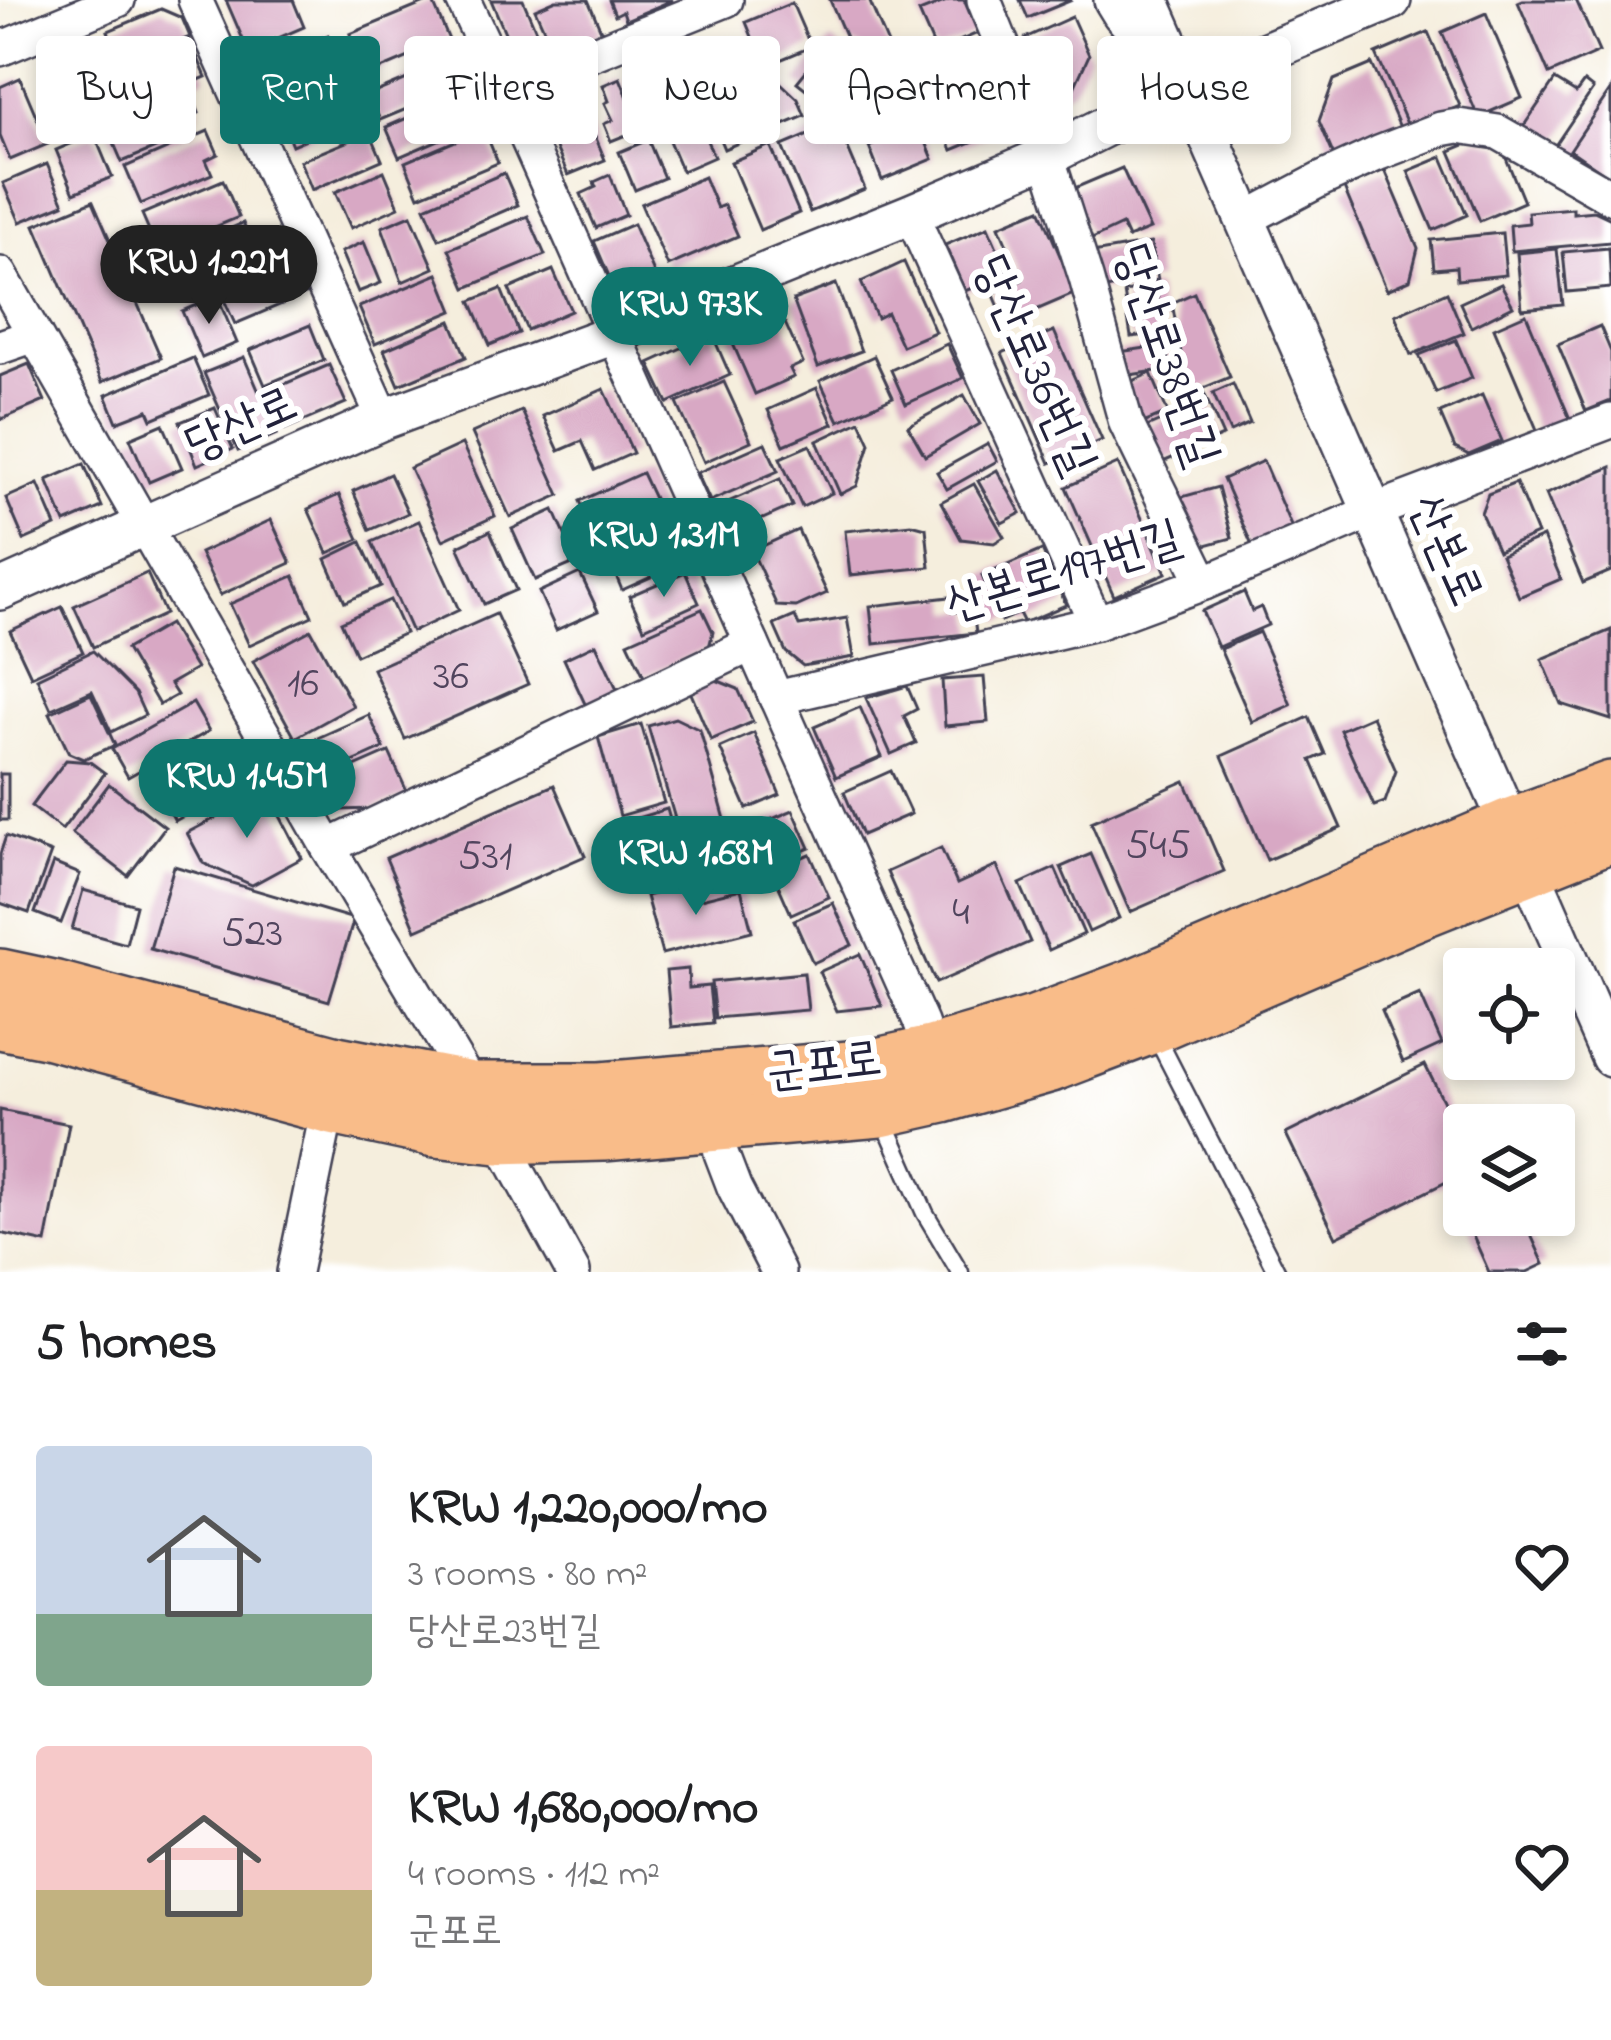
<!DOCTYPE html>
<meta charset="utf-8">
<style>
:root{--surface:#fff;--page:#f6f6f6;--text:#202124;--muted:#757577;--accent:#0f766e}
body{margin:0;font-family:"Indie Flower","Poor Story",sans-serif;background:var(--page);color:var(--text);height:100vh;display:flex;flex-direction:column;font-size:45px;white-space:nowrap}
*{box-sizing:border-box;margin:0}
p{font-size:39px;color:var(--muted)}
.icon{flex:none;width:66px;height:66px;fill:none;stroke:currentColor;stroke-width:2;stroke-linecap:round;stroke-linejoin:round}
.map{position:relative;height:1272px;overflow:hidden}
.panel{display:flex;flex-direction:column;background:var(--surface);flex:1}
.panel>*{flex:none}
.banner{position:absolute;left:36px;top:36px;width:1539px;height:108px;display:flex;gap:24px}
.tools{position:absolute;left:1443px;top:948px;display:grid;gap:24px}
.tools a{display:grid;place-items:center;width:132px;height:132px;border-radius:12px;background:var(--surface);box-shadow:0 6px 18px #0003;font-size:60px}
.price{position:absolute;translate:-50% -102px;padding:0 27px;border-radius:42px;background:var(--accent);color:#fff;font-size:39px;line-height:78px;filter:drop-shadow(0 3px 6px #0008)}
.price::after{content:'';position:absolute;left:50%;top:72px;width:36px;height:27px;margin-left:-18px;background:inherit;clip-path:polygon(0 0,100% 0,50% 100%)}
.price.active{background:#222;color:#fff}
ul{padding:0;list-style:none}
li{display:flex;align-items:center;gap:36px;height:300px;padding:0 36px}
li span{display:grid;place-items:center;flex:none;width:336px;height:240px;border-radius:12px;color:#555}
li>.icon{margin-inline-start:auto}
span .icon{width:144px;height:144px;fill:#fffc;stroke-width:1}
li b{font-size:51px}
h2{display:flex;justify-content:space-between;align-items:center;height:144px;padding:0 36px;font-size:51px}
.tag{padding:0 42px;border-radius:12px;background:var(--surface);box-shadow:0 6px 18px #0003;font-size:42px;line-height:108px}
.tag.active{background:var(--accent);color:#fff}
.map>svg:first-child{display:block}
</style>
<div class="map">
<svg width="1611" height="1272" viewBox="0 0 1611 1272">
<rect width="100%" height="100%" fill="#fff"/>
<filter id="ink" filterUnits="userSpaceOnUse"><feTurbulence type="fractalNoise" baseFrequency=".00833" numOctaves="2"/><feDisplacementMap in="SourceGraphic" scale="24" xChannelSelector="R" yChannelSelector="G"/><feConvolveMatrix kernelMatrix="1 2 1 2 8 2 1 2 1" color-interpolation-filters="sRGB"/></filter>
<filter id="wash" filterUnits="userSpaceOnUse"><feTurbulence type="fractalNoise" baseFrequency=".004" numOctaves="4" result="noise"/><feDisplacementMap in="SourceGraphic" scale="48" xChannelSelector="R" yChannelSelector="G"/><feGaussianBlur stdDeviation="2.7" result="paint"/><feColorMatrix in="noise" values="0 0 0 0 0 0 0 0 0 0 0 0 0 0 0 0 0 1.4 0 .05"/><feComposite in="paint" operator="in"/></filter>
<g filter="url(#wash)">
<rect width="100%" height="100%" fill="#f5eedd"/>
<g id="blocks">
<g fill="#d8a8c4">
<path d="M226 0H293L304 27 248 51Z"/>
<path d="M432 0 449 40 367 75 350 34Z"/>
<path d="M491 0H523L542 45 515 56Z"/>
<path d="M556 0H588L602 33 577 43 573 39 552 47 535 9Z"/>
<path d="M609 0H673L626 20 623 11 615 15Z"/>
<path d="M830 0H869L892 54 875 62 867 50 848 42Z"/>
<path d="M949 0H964L978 33 936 51 919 12Z"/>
<path d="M1020 0H1072L1028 18Z"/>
<path d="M1523 0H1576L1599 52 1549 74 1518 2Z"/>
<path d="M792 3 811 47 775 62 757 49 746 22Z"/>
<path d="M161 9 182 18 190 37 122 66 108 31Z"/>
<path d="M1486 13 1522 98 1478 117 1442 32Z"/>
<path d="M1072 17 1089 55 1073 90 1051 99 1025 38Z"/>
<path d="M1428 32 1460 106 1409 128 1376 54Z"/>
<path d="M328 35 345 74 273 104 256 66Z"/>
<path d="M98 37 129 109 96 124 65 51Z"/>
<path d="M190 40 206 77 142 104 126 67Z"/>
<path d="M831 40 877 77 865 91 821 101 797 82Z"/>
<path d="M981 40 996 73 953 92 939 58Z"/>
<path d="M709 49 748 139 724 149 686 58Z"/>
<path d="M454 59 465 85 380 120 369 95Z"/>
<path d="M671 59 691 108 663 120 648 85 655 82 649 68Z"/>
<path d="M1372 64 1402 132 1336 161 1319 121 1334 80Z"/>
<path d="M766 69 798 99 805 116 755 137 744 112 751 110 743 90 747 88 743 79Z"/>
<path d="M20 78 48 144 10 160 0 136V87Z"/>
<path d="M620 78 641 129 611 141 604 124 613 120 605 103 609 101 603 85Z"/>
<path d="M350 80 364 115 292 145 278 111Z"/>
<path d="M1555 80 1576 93 1584 82 1593 89 1554 147 1523 127Z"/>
<path d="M900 81 917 119 862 143 846 104Z"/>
<path d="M1002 86 1018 123 952 150 937 113Z"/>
<path d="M190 89 199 113 188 118 194 132 122 162 106 125Z"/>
<path d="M1611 89V178L1570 150Z"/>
<path d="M470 91 483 121 399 157 386 127Z"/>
<path d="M584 109 605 160 568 175 546 125Z"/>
<path d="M696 115 714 157 682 171 664 129Z"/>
<path d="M837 123 865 189 810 212 782 146Z"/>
<path d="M919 125 933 159 882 180 869 147Z"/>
<path d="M484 129 498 163 419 196 405 162Z"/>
<path d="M208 131 218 154 206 160 212 174 141 204 125 167Z"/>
<path d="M370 132 382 160 312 190 300 161Z"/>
<path d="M94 134 112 177 74 193 56 150Z"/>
<path d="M1479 139 1501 146 1524 202 1480 221 1450 151Z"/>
<path d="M648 140 664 178 635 190 619 152Z"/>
<path d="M770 145 799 213 760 230 731 162Z"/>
<path d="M1442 157 1467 215 1433 230 1408 171Z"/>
<path d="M47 164 64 204 20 222 3 183Z"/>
<path d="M1122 168 1150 229 1128 238 1122 225 1092 239 1070 190Z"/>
<path d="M1385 170 1418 248 1410 280 1387 290 1344 188Z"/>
<path d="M384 171 399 207 351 228 335 192Z"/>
<path d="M504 173 518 205 439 239 425 207Z"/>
<path d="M610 175 626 215 596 228 581 194 596 187 594 182Z"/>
<path d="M704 177 717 208 724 205 738 236 668 266 641 204Z"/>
<path d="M223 180 239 217 158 251 142 214Z"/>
<path d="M93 201 161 358 102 382 35 225Z"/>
<path d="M1573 208V213L1594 211 1611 219V242L1512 251 1510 225 1529 223 1528 212Z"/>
<path d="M1040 209 1076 293 1006 323 993 293 1022 280 999 226Z"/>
<path d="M411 215 434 268 402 282 382 227Z"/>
<path d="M528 216 545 255 466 288 449 249Z"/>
<path d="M243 223 260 262 176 297 160 259Z"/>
<path d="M633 224 654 273 615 290 594 241Z"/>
<path d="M988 227 1008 273 965 291 945 245Z"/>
<path d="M1502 233 1506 275 1457 280 1456 267 1434 269 1431 240Z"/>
<path d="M364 242 381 283 358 292 341 252Z"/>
<path d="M1151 243 1158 280 1094 291 1087 254Z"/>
<path d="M1609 248 1611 288 1567 292 1563 252Z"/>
<path d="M1557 249 1563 305 1522 309 1517 253Z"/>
<path d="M295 262 308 293 235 324 221 293Z"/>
<path d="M904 262 935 332 902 346 887 313 877 318 861 282Z"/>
<path d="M553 270 571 311 527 330 509 289Z"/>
<path d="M438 274 453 311 375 344 359 307Z"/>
<path d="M836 284 861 351 818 367 793 300Z"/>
<path d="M1501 284 1513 306 1471 327 1460 303Z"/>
<path d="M1156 287 1165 342 1148 345 1147 335 1131 337 1124 292Z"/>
<path d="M501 289 519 333 490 345 471 301Z"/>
<path d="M1447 292 1464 333 1411 355 1395 315Z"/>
<path d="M1194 293 1230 377 1194 392 1184 369 1172 303Z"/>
<path d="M217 296 237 343 202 358 182 311Z"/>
<path d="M781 314 803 363 790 369 794 377 755 394 730 337Z"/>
<path d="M1526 314 1570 419 1538 432 1494 328Z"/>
<path d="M451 321 466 357 399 385 384 350Z"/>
<path d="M310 325 324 360 265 385 250 350Z"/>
<path d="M1600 326 1611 352V401L1586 411 1558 344Z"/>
<path d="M1054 331 1102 440 1050 463 1002 353Z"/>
<path d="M712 334 730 375 668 403 649 363Z"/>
<path d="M1456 340 1472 378 1436 393 1419 355Z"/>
<path d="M947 344 963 378 906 404 891 370Z"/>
<path d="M1166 345 1169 369 1123 376 1119 352Z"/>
<path d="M874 356 893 397 839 421 820 381Z"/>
<path d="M244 357 277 434 238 451 204 373Z"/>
<path d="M193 358 209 395 152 419 148 410 117 422 106 395Z"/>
<path d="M29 364 45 401 0 420V376Z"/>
<path d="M329 365 346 403 285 429 268 391Z"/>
<path d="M1151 373 1168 413 1141 424 1124 385Z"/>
<path d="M724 382 751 441 704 462 677 403Z"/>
<path d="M1233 384 1250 423 1230 432 1213 393Z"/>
<path d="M817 388 833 424 784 445 768 410Z"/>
<path d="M604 389 633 453 595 470 582 441 559 451 543 416Z"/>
<path d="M1204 393 1223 436 1163 462 1147 427 1188 409 1185 402Z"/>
<path d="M964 395 980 424 925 456 908 426Z"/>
<path d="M1482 395 1502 441 1469 455 1455 448 1440 413Z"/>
<path d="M215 408 233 449 197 465 180 422Z"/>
<path d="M522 411 560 495 510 517 472 433Z"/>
<path d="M860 421 870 443 857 486 840 494 817 441Z"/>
<path d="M163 424 182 468 149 482 130 438Z"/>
<path d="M765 443 778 471 710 501 697 473Z"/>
<path d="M462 444 495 516 443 540 410 468Z"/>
<path d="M988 444 997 461 947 489 937 472Z"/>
<path d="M810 445 832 493 802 507 780 458Z"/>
<path d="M1263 461 1294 533 1254 550 1223 479Z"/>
<path d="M84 464 102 507 65 523 47 480Z"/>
<path d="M1118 464 1166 573 1114 596 1066 487Z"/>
<path d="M1611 467V571L1583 583 1546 494Z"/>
<path d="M997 470 1021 513 1002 523 978 481Z"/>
<path d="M642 473 659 509 596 537 580 501Z"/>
<path d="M390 474 408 513 370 530 353 491Z"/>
<path d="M780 479 792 506 731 533 719 506Z"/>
<path d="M1516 483 1537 534 1498 551 1481 513 1488 494Z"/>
<path d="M38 484 56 526 24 540 6 498Z"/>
<path d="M974 484 1004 537 994 543 961 539 941 502Z"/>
<path d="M1218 487 1232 538 1191 549 1178 498Z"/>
<path d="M339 495 359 539 328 553 308 509Z"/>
<path d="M554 510 577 562 535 580 512 529Z"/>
<path d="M271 520 291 563 220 595 200 553Z"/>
<path d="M419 521 459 610 412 632 372 542Z"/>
<path d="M911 524 926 528 930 567 850 575 845 531Z"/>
<path d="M665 525 682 563 622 590 614 571 610 573 601 554Z"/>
<path d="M798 530 827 593 796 607 777 606 752 551Z"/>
<path d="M490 531 516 590 484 604 458 546Z"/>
<path d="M1543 537 1561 579 1519 597 1501 555Z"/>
<path d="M361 542 381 586 345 602 326 559Z"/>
<path d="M1042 550 1066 605 1024 623 1019 613 1001 621 982 576Z"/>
<path d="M685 572 699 603 644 628 629 596Z"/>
<path d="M147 573 165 614 93 647 74 606Z"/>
<path d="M580 573 598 611 556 630 539 592Z"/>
<path d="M294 576 312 616 249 645 230 604Z"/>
<path d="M1244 592 1252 611 1261 607 1268 625 1218 647 1202 611Z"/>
<path d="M950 597 952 612 973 610 976 633 874 644 870 606Z"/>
<path d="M390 600 405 633 356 655 341 622Z"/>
<path d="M62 607 83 652 31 676 10 631Z"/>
<path d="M702 609 713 632 709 647 644 676 628 642Z"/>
<path d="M496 614 528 684 405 739 373 669Z"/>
<path d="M795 616 799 626 847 618 854 657 803 666 786 652 774 625Z"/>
<path d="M169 624 196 669 170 684 177 695 159 705 126 649Z"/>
<path d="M311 630 353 706 295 738 253 661Z"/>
<path d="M1611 630V720L1561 704 1542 659Z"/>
<path d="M1259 632 1291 705 1252 722 1220 649Z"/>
<path d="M596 644 618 691 586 706 564 659Z"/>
<path d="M93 651 135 693 145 715 111 732 92 691 51 709 37 678Z"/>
<path d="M984 677 988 722 945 726 942 680Z"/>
<path d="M716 680 738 689 753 722 711 740 690 691Z"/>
<path d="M907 686 917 709 904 716 916 743 891 754 866 698Z"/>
<path d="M91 694 115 745 83 759 69 753 50 713Z"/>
<path d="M193 703 209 731 128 777 112 749Z"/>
<path d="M860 707 882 757 836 777 814 727Z"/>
<path d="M369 715 384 748 326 774 311 741Z"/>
<path d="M1372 716 1396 771 1385 802 1374 806 1340 730Z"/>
<path d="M1309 717 1325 754 1311 760 1341 828 1267 860 1222 756Z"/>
<path d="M675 718 700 730 728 830 682 843 648 726Z"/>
<path d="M641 724 664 803 620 816 598 737Z"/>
<path d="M754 733 780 795 747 809 720 748Z"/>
<path d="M224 752 241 784 175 821 158 789Z"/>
<path d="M389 752 408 794 373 809 339 810 325 780Z"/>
<path d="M66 760 90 762 105 773 62 830 31 806Z"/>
<path d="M891 771 911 814 862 835 844 792Z"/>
<rect x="0" y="774" width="8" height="46"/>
<path d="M1185 781 1224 871 1130 912 1091 822Z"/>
<path d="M109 784 165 827 128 876 72 833Z"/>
<path d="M554 785 585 856 416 930 386 858Z"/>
<path d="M267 791 302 858 252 885 203 863 187 833Z"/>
<path d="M667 809 685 873 642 885 624 822Z"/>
<path d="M793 810 810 848 765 867 749 829Z"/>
<path d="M6 836 51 853 29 913 0 903V854Z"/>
<path d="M941 848 957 884 997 866 1030 942 936 983 887 872Z"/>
<path d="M810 854 829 897 791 914 772 871Z"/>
<path d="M1091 854 1119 918 1089 932 1061 867Z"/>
<path d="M53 863 80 874 61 923 35 913Z"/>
<path d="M174 866 354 919 329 1001 150 949Z"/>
<path d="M1055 868 1084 934 1049 950 1020 884Z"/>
<path d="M689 885 693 901 741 889 752 931 662 954 646 896Z"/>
<path d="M83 890 136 905 126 944 72 929Z"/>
<path d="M833 903 852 945 813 963 794 920Z"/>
<path d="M860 954 882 1006 837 1011 819 972Z"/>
<path d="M688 969 689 988 709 986 713 1023 671 1027 666 971Z"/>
<path d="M804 973 808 1010 715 1018 711 982Z"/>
<path d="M1420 994 1442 1044 1403 1062 1381 1011Z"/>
<path d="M1425 1065 1464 1142V1173L1336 1237 1286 1134Z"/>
<path d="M0 1110 69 1124 46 1243 0 1233Z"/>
<path d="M1464 1183V1215H1522L1544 1264 1527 1272H1489L1452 1189Z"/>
</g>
</g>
</g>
<g filter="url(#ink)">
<use href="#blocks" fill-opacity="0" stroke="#424153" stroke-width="3"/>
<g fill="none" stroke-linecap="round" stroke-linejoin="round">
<g stroke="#424153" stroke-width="21">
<g id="service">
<path d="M1155 1034 1277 1272"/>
<path d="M883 1118 925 1213 960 1272"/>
</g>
</g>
<g stroke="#424153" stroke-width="38">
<g id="minor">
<path d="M195 0 384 419"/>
<path d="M463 0 505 89 921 1023 931 1052"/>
<path d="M984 0 1047 156 1086 278 1126 423 1204 583"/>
<path d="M0 49 118 0"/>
<path d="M505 89 726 0"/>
<path d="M911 214 1096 623"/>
<path d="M1244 220 1320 180 1379 153 1441 129 1458 126 1498 132 1611 197"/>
<path d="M0 274 328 847 472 1088 573 1272"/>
<path d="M0 347 35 335"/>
<path d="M776 698 1096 623 1204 583 1371 512 1611 421"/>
<path d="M328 847 752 644"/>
<path d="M713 1105 721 1153 734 1187 778 1272"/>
<path d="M294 1272 331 1093"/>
</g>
</g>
<g stroke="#424153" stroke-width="44">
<g id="tertiary">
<path d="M1114 0 1122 13 1162 59"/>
<path d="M1149 0 1611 1057"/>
<path d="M0 590 384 419 614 334 911 214 1047 156 1185 86 1391 0"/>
</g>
</g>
<g stroke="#424153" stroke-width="56">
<g id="primary">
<path d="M0 975 56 987 337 1062 472 1088H601L873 1065 931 1052 1037 1021 1133 985 1508 825 1611 787"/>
<path d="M0 1023 46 1032 328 1108 435 1131 498 1138 603 1135 880 1111 943 1097 1051 1066 1151 1028 1411 916 1611 836"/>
</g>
</g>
<use href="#service" stroke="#fff" stroke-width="16"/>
<use href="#minor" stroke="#fff" stroke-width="33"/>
<use href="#tertiary" stroke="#fff" stroke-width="39"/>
<use href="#primary" stroke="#f9bc89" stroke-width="51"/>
</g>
</g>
<g text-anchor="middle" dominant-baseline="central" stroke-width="12" stroke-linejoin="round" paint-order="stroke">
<g font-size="42" fill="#50445d">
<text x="451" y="677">36</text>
<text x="303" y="684">16</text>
<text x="1158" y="846">545</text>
<text x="485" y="857">531</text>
<text x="961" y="913">4</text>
<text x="252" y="934">523</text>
</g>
<g font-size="48" fill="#22223b" stroke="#fff">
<text transform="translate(1165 356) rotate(71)">당산로38번길</text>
<text transform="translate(1033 366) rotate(66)">당산로36번길</text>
<text transform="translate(242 426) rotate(-24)">당산로</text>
<text transform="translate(1444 551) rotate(66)">산본로</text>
<text transform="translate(1064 573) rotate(-17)">산본로197번길</text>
<text transform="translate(824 1067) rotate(-7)">군포로</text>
</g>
</g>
</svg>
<div class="tools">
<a><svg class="icon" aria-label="locate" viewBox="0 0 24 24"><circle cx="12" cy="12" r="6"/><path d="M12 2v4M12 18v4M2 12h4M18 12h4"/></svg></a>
<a><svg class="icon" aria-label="layers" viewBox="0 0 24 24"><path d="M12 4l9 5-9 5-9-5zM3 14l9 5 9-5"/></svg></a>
</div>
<b class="price active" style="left:209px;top:327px">KRW 1.22M</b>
<b class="price" style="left:690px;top:369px">KRW 973K</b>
<b class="price" style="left:664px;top:600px">KRW 1.31M</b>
<b class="price" style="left:247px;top:841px">KRW 1.45M</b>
<b class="price" style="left:696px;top:918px">KRW 1.68M</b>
<div class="banner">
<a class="tag">Buy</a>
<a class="tag active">Rent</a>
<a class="tag">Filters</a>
<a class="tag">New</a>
<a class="tag">Apartment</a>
<a class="tag">House</a>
</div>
</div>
<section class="panel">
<h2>5 homes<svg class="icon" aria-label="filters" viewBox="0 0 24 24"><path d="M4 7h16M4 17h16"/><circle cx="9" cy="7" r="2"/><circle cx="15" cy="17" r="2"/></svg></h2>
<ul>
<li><span style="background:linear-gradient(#c9d6e8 70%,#7fa58c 0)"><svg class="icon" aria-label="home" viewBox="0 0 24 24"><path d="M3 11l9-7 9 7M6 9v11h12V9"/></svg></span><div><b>KRW 1,220,000/mo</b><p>3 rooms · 80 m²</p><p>당산로23번길</p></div><svg class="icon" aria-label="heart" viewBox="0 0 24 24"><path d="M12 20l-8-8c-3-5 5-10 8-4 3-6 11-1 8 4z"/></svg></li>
<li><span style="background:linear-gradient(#f6c9c9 60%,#c2b280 0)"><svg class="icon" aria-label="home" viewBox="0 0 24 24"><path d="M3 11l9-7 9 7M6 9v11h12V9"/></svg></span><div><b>KRW 1,680,000/mo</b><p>4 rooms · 112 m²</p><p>군포로</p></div><svg class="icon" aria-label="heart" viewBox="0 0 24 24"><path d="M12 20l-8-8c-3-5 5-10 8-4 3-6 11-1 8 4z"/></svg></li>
</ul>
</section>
